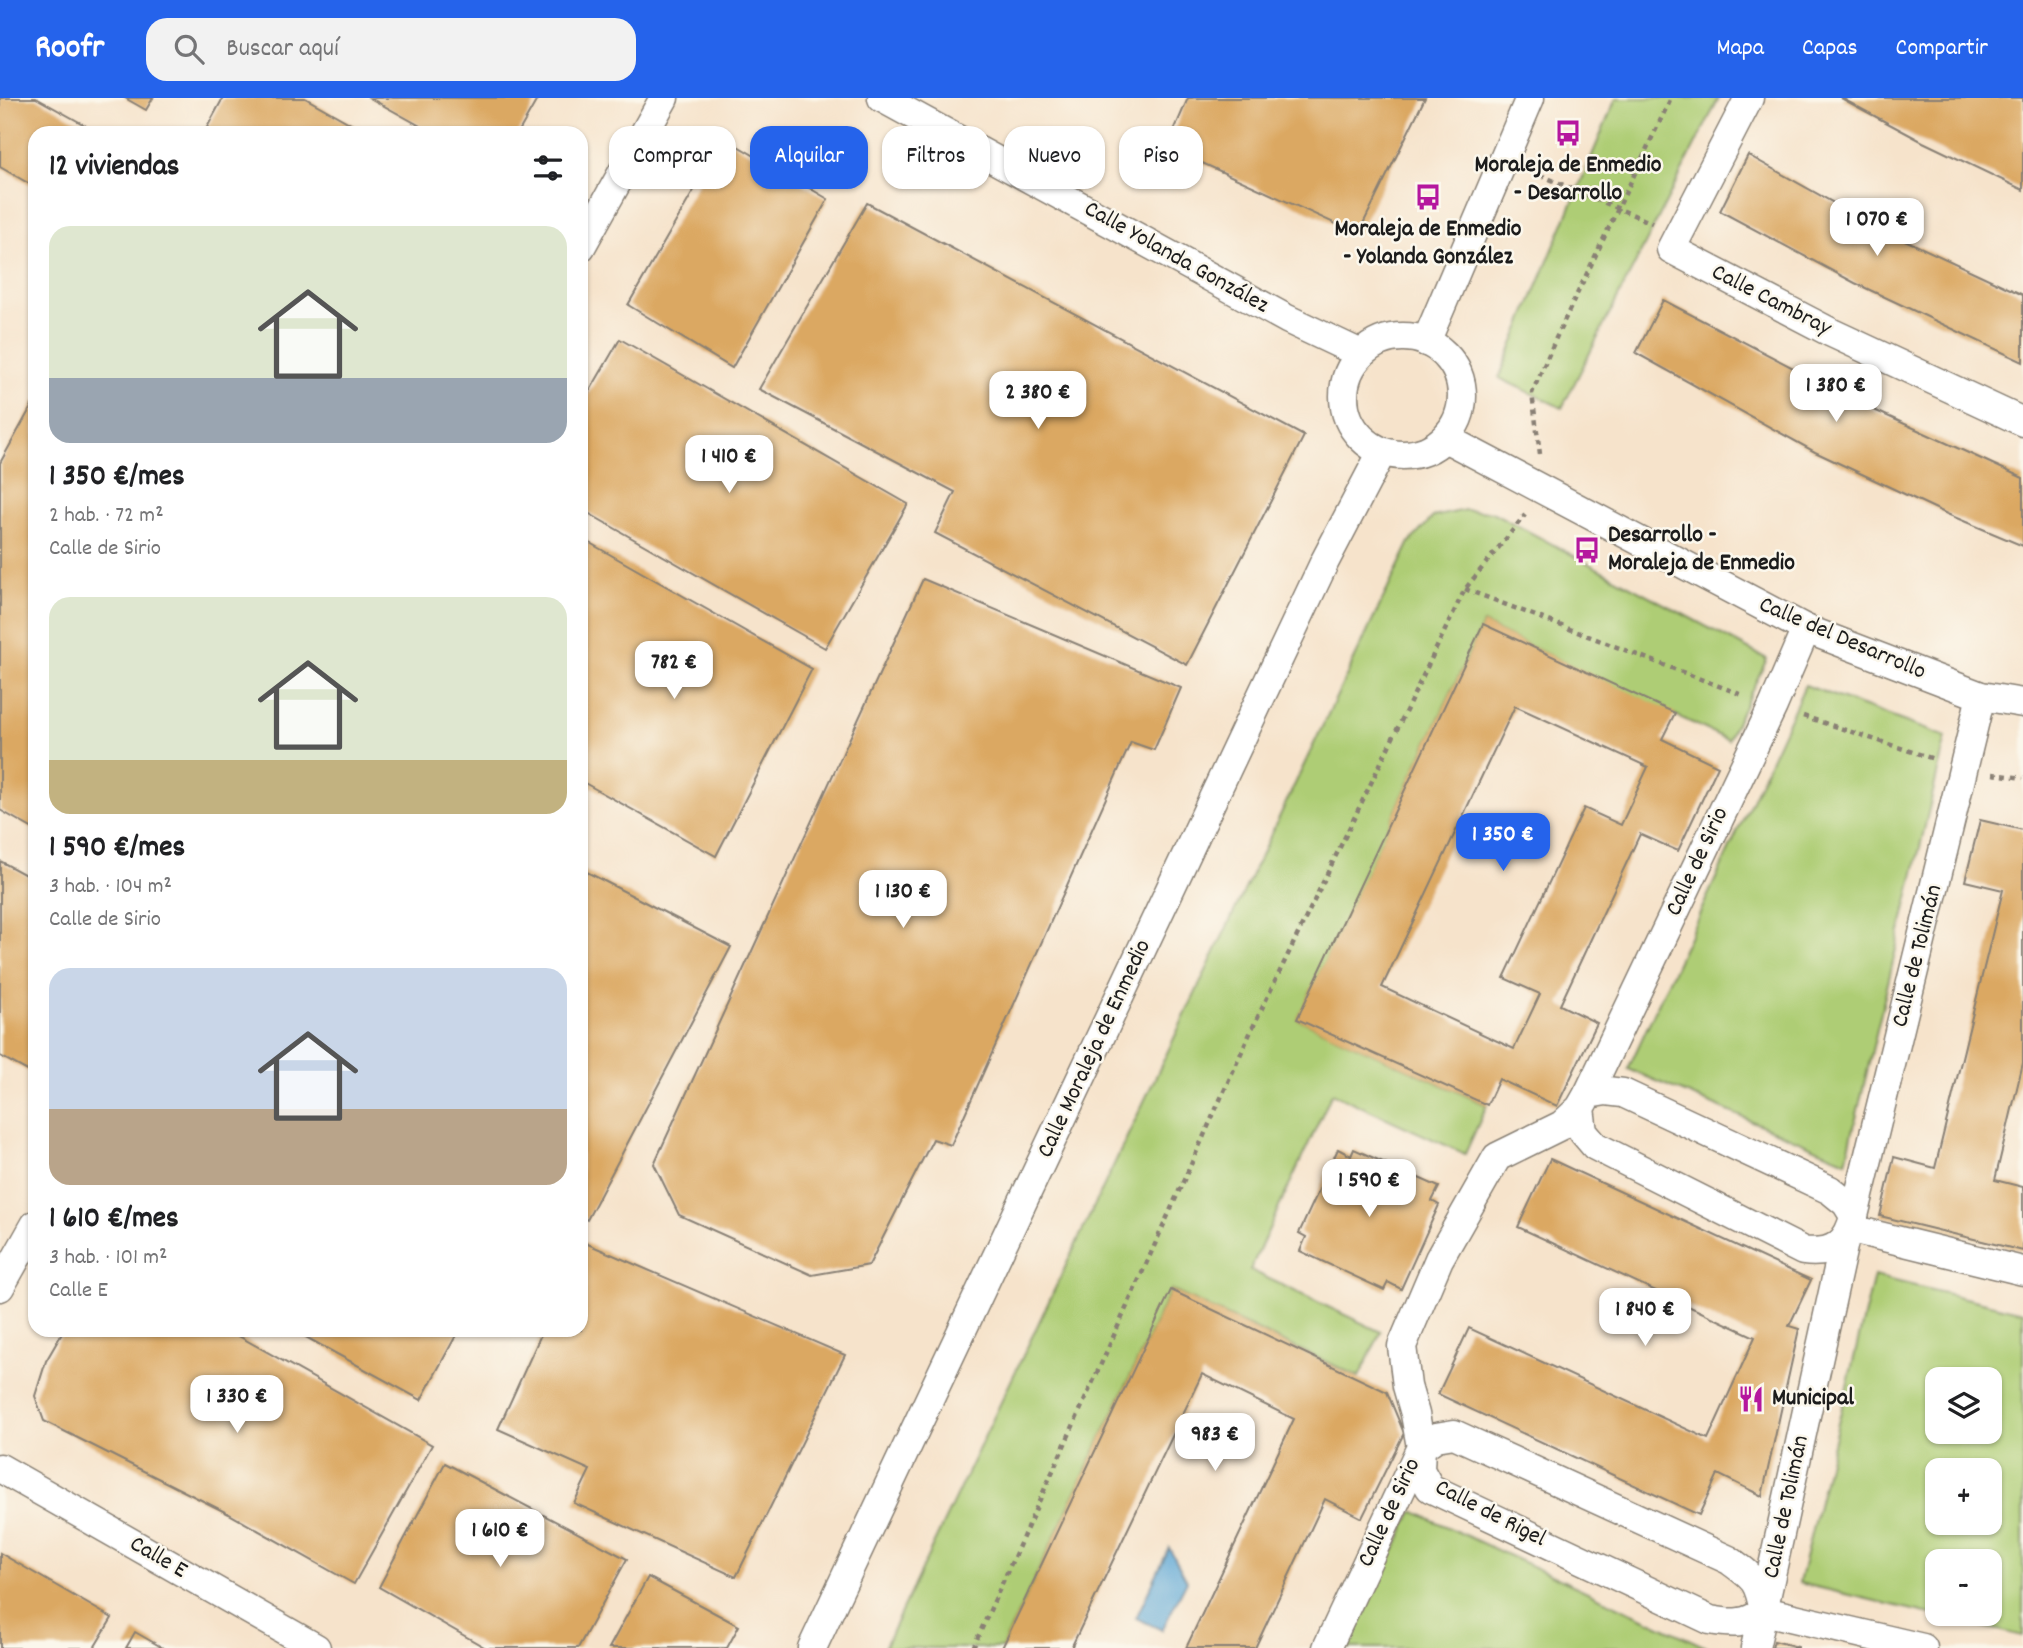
<!DOCTYPE html>
<html lang="es">
<meta charset="utf-8">
<style>
:root{--surface:#fff;--page:#f2f2f2;--text:#202124;--muted:#757577;--accent:#2563eb}
body{margin:0;font-family:Dekko,sans-serif;background:var(--page);color:var(--text);height:100vh;display:flex;flex-direction:column;font-size:26px;white-space:nowrap}
*{box-sizing:border-box;margin:0}
p{font-size:23px;color:var(--muted)}
.icon{flex:none;width:38px;height:38px;fill:none;stroke:currentColor;stroke-width:2;stroke-linecap:round;stroke-linejoin:round}
.map{position:relative;flex:1;overflow:hidden}
.drawer{position:absolute;left:28px;top:28px;width:560px;height:1211px;display:flex;flex-direction:column;background:var(--surface);border-radius:21px;box-shadow:0 2px 5px #0004}
.drawer>*{flex:none}
.top-card{position:absolute;left:609px;top:28px;width:665px;height:63px;display:flex;gap:14px}
.buttons{position:absolute;left:1925px;top:1269px;display:grid;gap:14px}
.buttons a{display:grid;place-items:center;width:77px;height:77px;border-radius:14px;background:var(--surface);box-shadow:0 2px 5px #0004;font-size:35px}
.price{position:absolute;translate:-50% -60px;padding:0 16px;border-radius:14px;background:#fff;color:#222;font-size:23px;line-height:46px;filter:drop-shadow(0 2px 4px #0008)}
.price::after{content:'';position:absolute;left:50%;top:42px;width:21px;height:16px;margin-left:-10px;background:inherit;clip-path:polygon(0 0,100% 0,50% 100%)}
.price.on{background:var(--accent);color:#fff}
ul{padding:0;list-style:none}
li{display:grid;align-content:center;gap:14px;height:371px;padding:0 21px}
li span{display:grid;place-items:center;height:217px;border-radius:21px;color:#555}
li>.icon{margin-inline-start:auto}
span .icon{width:126px;height:126px;fill:#fffc;stroke-width:1}
li b{font-size:30px}
h2{display:flex;justify-content:space-between;align-items:center;height:84px;padding:0 21px;font-size:30px}
.pill{padding:0 24px;border-radius:21px;background:var(--surface);box-shadow:0 2px 5px #0004;font-size:24px;line-height:63px}
.pill.on{background:var(--accent);color:#fff}
header{display:flex;align-items:center;gap:42px;box-sizing:border-box;height:98px;padding:0 35px;background:var(--accent);color:#fff}
header strong{font-size:33px}
nav{display:flex;gap:38px;margin-inline-start:auto;font-size:24px}
.search{width:490px;height:63px;background:var(--page);display:flex;align-items:center;gap:18px;box-sizing:border-box;padding:0 24px;border-radius:21px;color:var(--muted);font-size:26px}
.map>svg:first-child{display:block}
</style>
<header>
<strong>Roofr</strong>
<div class="search"><svg class="icon" aria-label="search" viewBox="0 0 24 24"><circle cx="10" cy="10" r="6"/><path d="M15 15l6 6"/></svg>Buscar aquí</div>
<nav><a>Mapa</a><a>Capas</a><a>Compartir</a></nav>
</header>
<div class="map">
<svg width="2023" height="1550" viewBox="0 0 2023 1550">
<rect width="100%" height="100%" fill="#fbf7ec"/>
<filter id="ink" filterUnits="userSpaceOnUse"><feTurbulence type="fractalNoise" baseFrequency=".0143" numOctaves="2"/><feDisplacementMap in="SourceGraphic" scale="14" xChannelSelector="R" yChannelSelector="G"/><feConvolveMatrix kernelMatrix="1 2 1 2 8 2 1 2 1" color-interpolation-filters="sRGB"/></filter>
<filter id="wash" filterUnits="userSpaceOnUse"><feTurbulence type="fractalNoise" baseFrequency=".00686" numOctaves="4" result="noise"/><feDisplacementMap in="SourceGraphic" scale="28" xChannelSelector="R" yChannelSelector="G"/><feGaussianBlur stdDeviation="1.57" result="paint"/><feColorMatrix in="noise" values="0 0 0 0 0 0 0 0 0 0 0 0 0 0 0 0 0 1.4 0 .05"/><feComposite in="paint" operator="in"/></filter>
<g filter="url(#wash)">
<rect width="100%" height="100%" fill="#f6e3cb"/>
<g fill="#aecd74" stroke="#657448" stroke-width="2" fill-rule="evenodd">
<path d="M1616 0H1719L1562 310 1499 280Z"/>
<path d="M1465 412 1492 414 1767 561 1728 642 1483 526 1298 921 1487 1007 1465 1056 1332 995 1250 1172 1381 1234 1359 1279 1171 1192 1002 1550H884L1410 444 1433 419Z"/>
<path d="M1805 587 1946 639 1846 1063 1628 971Z"/>
<path d="M1874 1178 2023 1214V1538L1799 1485ZM1937 1281H1990V1334H1937ZM1990 1372V1424H1937V1372ZM1990 1463V1516H1937V1463Z"/>
<path d="M1413 1413 1708 1550H1348Z"/>
</g>
<path fill="#5ea7d5" stroke="#3d6278" stroke-width="2" d="M1169 1450 1187 1483 1162 1532 1136 1520Z"/>
<g id="blocks">
<g fill="#dba862" fill-rule="evenodd">
<path d="M0 0H36L99 35H35V89L0 69Z"/>
<path d="M125 0H153L146 12Z"/>
<path d="M223 0H305L367 35H204Z"/>
<path d="M370 0H538L518 35H433Z"/>
<path d="M1188 0H1425L1358 136 1167 49Z"/>
<path d="M1841 0H2023V92L1923 44Z"/>
<path d="M724 40 828 101 732 270 628 207Z"/>
<path d="M1748 57 1877 129 2023 197V264L1855 185 1720 113Z"/>
<path d="M867 105 1304 338 1187 567 935 435 955 394 759 291Z"/>
<path d="M1663 202 1872 311 2023 380V448L1947 416 1815 354 1636 255Z"/>
<path d="M620 241 908 406 825 550 581 411V308Z"/>
<path d="M35 302V732L0 712V365Z"/>
<path d="M581 440 812 571 716 758 581 683Z"/>
<path d="M923 481 1181 590 1154 652 1131 644 951 1047 933 1041 869 1167 812 1177 679 1117 654 1066Z"/>
<path d="M1483 526 1675 615 1662 641 1718 668 1678 753 1640 736 1560 907 1597 925 1557 1008 1499 981 1487 1007 1297 921ZM1515 608 1648 669 1621 727 1584 710 1504 880 1540 896 1514 951 1382 889Z"/>
<path d="M1980 722 2023 732V965L1995 1082 2023 1089V1153L1880 1118 1894 1059 1935 1070 2003 792 1965 783Z"/>
<path d="M0 763 35 782V977L0 958Z"/>
<path d="M581 771 731 849 587 1122 581 1119Z"/>
<path d="M1338 1051 1351 1058 1354 1051 1439 1089 1432 1103 1439 1107 1401 1191 1388 1184 1384 1192 1300 1153 1306 1139 1299 1135Z"/>
<path d="M1550 1061 1811 1182 1789 1228 1799 1231 1762 1398 1718 1376 1699 1417 1438 1296 1469 1230 1708 1341 1755 1239 1518 1129Z"/>
<path d="M583 1144 845 1257 736 1479 574 1405 590 1372 498 1331 543 1232H581V1149Z"/>
<path d="M1171 1192 1387 1294 1404 1335 1362 1420 1325 1401 1255 1550H1186L1294 1321 1202 1276 1071 1550H1002Z"/>
<path d="M64 1232H228L432 1347 354 1486 229 1416 44 1323 35 1298 46 1263Z"/>
<path d="M293 1232H459L421 1302Z"/>
<path d="M445 1365 627 1461 578 1550H486L379 1489Z"/>
<path d="M0 1455 112 1520 94 1550H0Z"/>
<path d="M648 1479 739 1528 727 1550H609Z"/>
<path d="M135 1534 163 1550H126Z"/>
<path d="M1774 1543 1798 1549V1550H1772Z"/>
</g>
</g>
</g>
<g filter="url(#ink)">
<use href="#blocks" fill-opacity="0" stroke="#898074" stroke-width="2"/>
<g fill="none" stroke-linecap="round" stroke-linejoin="round">
<g stroke="#898074" stroke-width="31">
<g id="minor">
<path d="M882 0 1287 221 1361 256"/>
<path d="M1749 0 1671 151 1832 235 2023 324"/>
<path d="M581 149 664 0"/>
<circle cx="1403" cy="298" r="59"/>
<path d="M1426 244 1530 0"/>
<path d="M1445 340 1806 531 1981 598 2023 605"/>
<path d="M1588 996 1773 608 1806 531"/>
<path d="M1854 1118 1981 598"/>
<path d="M1851 1131 2023 1173"/>
<path d="M0 1189 35 1127"/>
<path d="M1454 1336 1729 1462C1755 1481 1758 1482 1764 1513 1746 1527 1732 1526 1710 1522L1430 1390 1420 1372 1421 1349 1436 1339Z"/>
<path d="M0 1370 316 1550"/>
<path d="M1764 1513 1923 1550"/>
<path d="M812 1550 1325 463 1382 354"/>
<path d="M1327 1550 1421 1349 1415 1316 1407 1288 1402 1248 1439 1161 1497 1059 1562 1027 1580 1010 1588 996 1606 993 1623 995 1830 1092 1846 1105 1854 1118C1848 1146 1832 1157 1803 1153L1595 1048 1583 1034 1580 1010"/>
<path d="M1755 1550 1844 1144"/>
</g>
</g>
<g stroke="#898074" stroke-width="4.5" stroke-dasharray="5 5" stroke-linecap="butt">
<path d="M1531 73 1652 125"/>
<path d="M1540 356 1532 295 1556 240 1671 0"/>
<path d="M1465 491 1745 598"/>
<path d="M1803 618 1934 661"/>
<path d="M1993 676 2023 680"/>
<path d="M973 1550 1252 931 1465 491 1525 417"/>
</g>
<use href="#minor" stroke="#fff" stroke-width="28"/>
</g>
</g>
<defs>
<g id="bus-bare" transform="scale(2.1)"><path d="M-5-6H5V4H4V6H2V4H-2V6H-4V4H-5ZM-3.5-4V0h7V-4ZM-3.5 1.2v1.5H-2V1.2ZM2 1.2v1.5H3.5V1.2Z" fill="#b5179e" stroke="#fbf7ec" stroke-width="2.5" paint-order="stroke"/></g>
<g id="restaurant-bare" transform="scale(2.1)"><path d="M-5-6h1v4h1v-4h1v4h1v-4h1v5L-1.5 .5V6h-2V.5L-5-1ZM5-6V6H3V1.5H1.5Q1.5-4 5-6Z" fill="#b5179e" stroke="#fbf7ec" stroke-width="2.5" paint-order="stroke"/></g>
</defs>
<g fill-rule="evenodd">
<use href="#bus-bare" x="1568" y="35"/>
<use href="#bus-bare" x="1428" y="99"/>
<use href="#bus-bare" x="1587" y="452"/>
<use href="#restaurant-bare" x="1751" y="1301"/>
</g>
<g text-anchor="middle" dominant-baseline="central" stroke-width="5" stroke-linejoin="round" paint-order="stroke">
<g font-size="24" font-weight="bold" fill="#1c1c1c" stroke="#fbf7ec">
<text x="1568" y="68">Moraleja de Enmedio<tspan x="1568" dy="28">- Desarrollo</tspan></text>
<text x="1428" y="132">Moraleja de Enmedio<tspan x="1428" dy="28">- Yolanda González</tspan></text>
<text x="1608" y="438" text-anchor="start">Desarrollo -<tspan x="1608" dy="28">Moraleja de Enmedio</tspan></text>
<text x="1772" y="1301" text-anchor="start">Municipal</text>
</g>
<g font-size="24" fill="#1c1c1c" stroke="#fbf7ec">
<text transform="translate(1176 160) rotate(29)">Calle Yolanda González</text>
<text transform="translate(1771 203) rotate(27)">Calle Cambray</text>
<text transform="translate(1842 541) rotate(23)">Calle del Desarrollo</text>
<text transform="translate(1698 764) rotate(-65)">Calle de Sirio</text>
<text transform="translate(1918 858) rotate(-76)">Calle de Tolimán</text>
<text transform="translate(1095 951) rotate(-65)">Calle Moraleja de Enmedio</text>
<text transform="translate(1787 1409) rotate(-78)">Calle de Tolimán</text>
<text transform="translate(1390 1415) rotate(-65)">Calle de Sirio</text>
<text transform="translate(1490 1416) rotate(27)">Calle de Rigel</text>
<text transform="translate(158 1460) rotate(30)">Calle E</text>
</g>
</g>
</svg>
<div class="buttons">
<a><svg class="icon" aria-label="layers" viewBox="0 0 24 24"><path d="M12 4l9 5-9 5-9-5zM3 14l9 5 9-5"/></svg></a>
<a>+</a>
<a>−</a>
</div>
<b class="price" style="left:1877px;top:160px">1 070 €</b>
<b class="price" style="left:1836px;top:326px">1 380 €</b>
<b class="price" style="left:1038px;top:333px">2 380 €</b>
<b class="price" style="left:729px;top:397px">1 410 €</b>
<b class="price" style="left:674px;top:603px">782 €</b>
<b class="price on" style="left:1503px;top:775px">1 350 €</b>
<b class="price" style="left:903px;top:832px">1 130 €</b>
<b class="price" style="left:1369px;top:1121px">1 590 €</b>
<b class="price" style="left:1645px;top:1250px">1 840 €</b>
<b class="price" style="left:237px;top:1337px">1 330 €</b>
<b class="price" style="left:1215px;top:1375px">983 €</b>
<b class="price" style="left:500px;top:1471px">1 610 €</b>
<div class="top-card">
<a class="pill">Comprar</a>
<a class="pill on">Alquilar</a>
<a class="pill">Filtros</a>
<a class="pill">Nuevo</a>
<a class="pill">Piso</a>
</div>
<section class="drawer">
<h2>12 viviendas<svg class="icon" aria-label="filters" viewBox="0 0 24 24"><path d="M4 7h16M4 17h16"/><circle cx="9" cy="7" r="2"/><circle cx="15" cy="17" r="2"/></svg></h2>
<ul>
<li><span style="background:linear-gradient(#dfe7d0 70%,#9aa5b1 0)"><svg class="icon" aria-label="home" viewBox="0 0 24 24"><path d="M3 11l9-7 9 7M6 9v11h12V9"/></svg></span><div><b>1 350 €/mes</b><p>2 hab. · 72 m²</p><p>Calle de Sirio</p></div></li>
<li><span style="background:linear-gradient(#dfe7d0 75%,#c2b280 0)"><svg class="icon" aria-label="home" viewBox="0 0 24 24"><path d="M3 11l9-7 9 7M6 9v11h12V9"/></svg></span><div><b>1 590 €/mes</b><p>3 hab. · 104 m²</p><p>Calle de Sirio</p></div></li>
<li><span style="background:linear-gradient(#c9d6e8 65%,#b9a48a 0)"><svg class="icon" aria-label="home" viewBox="0 0 24 24"><path d="M3 11l9-7 9 7M6 9v11h12V9"/></svg></span><div><b>1 610 €/mes</b><p>3 hab. · 101 m²</p><p>Calle E</p></div></li>
</ul>
</section>
</div>
